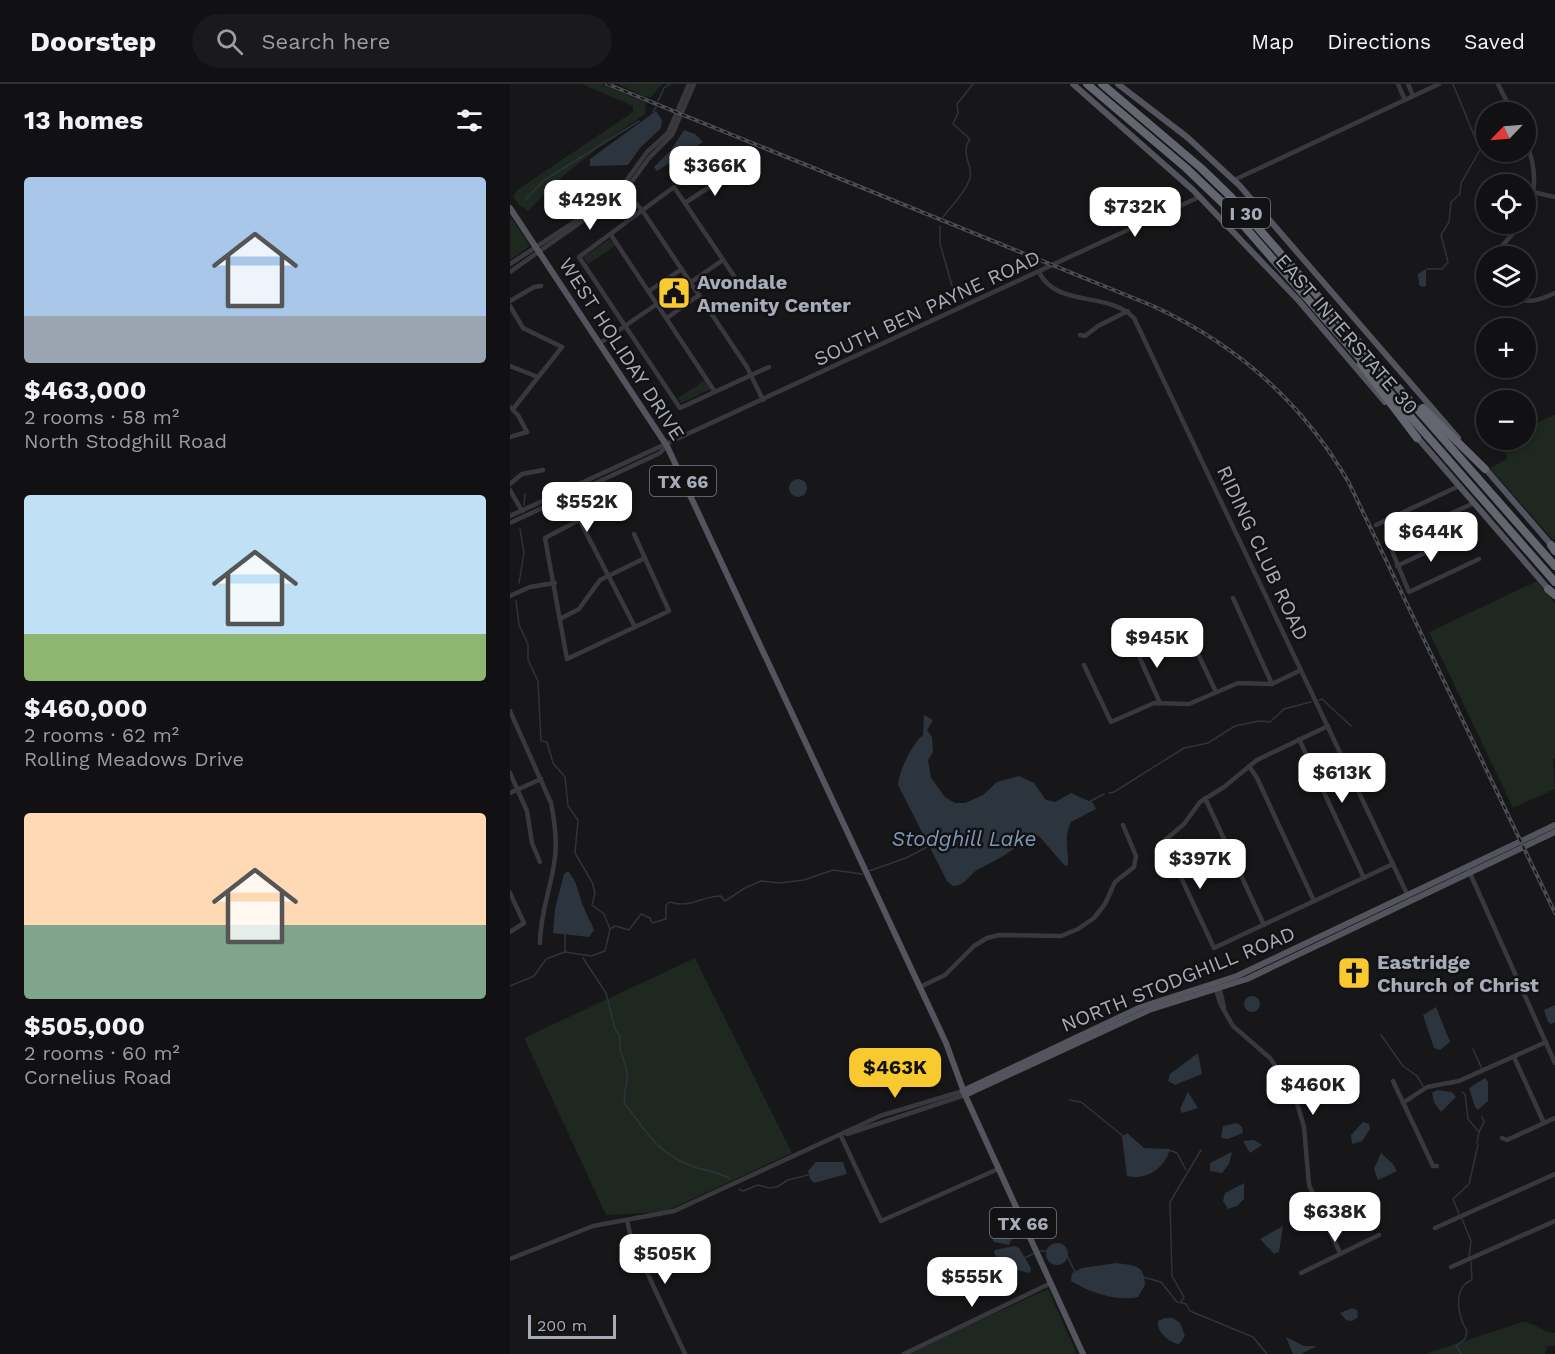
<!DOCTYPE html>
<meta charset="utf-8">
<style>
:root{--surface:#111113;--page:#1a1a1c;--text:#f1f3f6;--muted:#9c9da0;--line:#303133;--accent:#f8ca30}
body{margin:0;font-family:"Work Sans",sans-serif;background:var(--page);color:var(--text);height:100vh;display:flex;flex-direction:column;font-size:22px;white-space:nowrap}
*{box-sizing:border-box;margin:0}
p{font-size:20px;color:var(--muted)}
.icon{flex:none;width:33px;height:33px;fill:none;stroke:currentColor;stroke-width:2;stroke-linecap:round;stroke-linejoin:round}
.map{position:relative;flex:1;overflow:hidden}
.side{display:flex;flex-direction:column;background:var(--surface);width:510px}
.side>*{flex:none}
.needle{width:39px;rotate:245deg}
.buttons{position:absolute;left:966px;top:18px;display:grid;gap:12px}
.buttons a{display:grid;place-items:center;width:60px;height:60px;border-radius:50%;background:var(--surface);box-shadow:0 3px 9px #0003,0 0 0 2px var(--line);font-size:30px}
.scale{position:absolute;left:18px;bottom:15px;width:88px;box-sizing:border-box;padding-left:6px;border:3px solid #a8acb9;border-top:0;font-size:16px;line-height:21px;white-space:nowrap;color:#a8acb9;-webkit-text-stroke:4px #121214;paint-order:stroke}
.price{position:absolute;translate:-50% -51px;padding:0 14px;border-radius:12px;background:#fff;color:#222;font-size:20px;line-height:39px;filter:drop-shadow(0 2px 3px #0008)}
.price::after{content:'';position:absolute;left:50%;top:36px;width:18px;height:14px;margin-left:-9px;background:inherit;clip-path:polygon(0 0,100% 0,50% 100%)}
.price.active{background:var(--accent);color:#111}
ul{padding:0;list-style:none}
li{display:grid;align-content:center;gap:12px;height:318px;padding:0 24px}
li span{display:grid;place-items:center;height:186px;border-radius:6px;color:#555}
li>.icon{margin-inline-start:auto}
span .icon{width:108px;height:108px;fill:#fffc;stroke-width:1}
li b{font-size:26px}
h2{display:flex;justify-content:space-between;align-items:center;height:72px;padding:0 24px;font-size:26px}
header{display:flex;align-items:center;gap:36px;box-sizing:border-box;height:84px;padding:0 30px;background:var(--surface);border-bottom:2px solid var(--line)}
header strong{font-size:28px}
nav{display:flex;gap:33px;margin-inline-start:auto;font-size:21px}
.search{width:420px;height:54px;background:var(--page);display:flex;align-items:center;gap:15px;box-sizing:border-box;padding:0 21px;border-radius:33px;color:var(--muted);font-size:22px}
main{display:flex;flex:1;min-height:0}
.map>svg:first-child{display:block}
</style>
<header>
<strong>Doorstep</strong>
<div class="search"><svg class="icon" aria-label="search" viewBox="0 0 24 24"><circle cx="10" cy="10" r="6"/><path d="M15 15l6 6"/></svg>Search here</div>
<nav><a>Map</a><a>Directions</a><a>Saved</a></nav>
</header>
<main>
<section class="side">
<h2>13 homes<svg class="icon" aria-label="filters" viewBox="0 0 24 24"><path d="M4 7h16M4 17h16"/><circle cx="9" cy="7" r="2"/><circle cx="15" cy="17" r="2"/></svg></h2>
<ul>
<li><span style="background:linear-gradient(#a9c7e8 75%,#9aa5b1 0)"><svg class="icon" aria-label="home" viewBox="0 0 24 24"><path d="M3 11l9-7 9 7M6 9v11h12V9"/></svg></span><div><b>$463,000</b><p>2 rooms · 58 m²</p><p>North Stodghill Road</p></div></li>
<li><span style="background:linear-gradient(#bfe0f5 75%,#8fb573 0)"><svg class="icon" aria-label="home" viewBox="0 0 24 24"><path d="M3 11l9-7 9 7M6 9v11h12V9"/></svg></span><div><b>$460,000</b><p>2 rooms · 62 m²</p><p>Rolling Meadows Drive</p></div></li>
<li><span style="background:linear-gradient(#ffd9b3 60%,#7fa58c 0)"><svg class="icon" aria-label="home" viewBox="0 0 24 24"><path d="M3 11l9-7 9 7M6 9v11h12V9"/></svg></span><div><b>$505,000</b><p>2 rooms · 60 m²</p><p>Cornelius Road</p></div></li>
</ul>
</section>
<div class="map">
<svg width="1045" height="1270" viewBox="0 0 1045 1270">
<rect width="100%" height="100%" fill="#171719"/>
<g fill="#1e2720">
<path d="M72 0H91L136 19 135 30 100 54 46 98 18 127 9 121 3 113 7 106 123 28V22Z"/>
<path d="M108 0H152L141 13H136Z"/>
<path d="M0 132 20 162 0 176Z"/>
<path d="M100 155 105 162 78 180 73 173Z"/>
<path d="M195 296 201 305 171 319 168 314Z"/>
<path d="M1045 331V455L1043 456 980 384 997 375 995 356H1016V343Z"/>
<path d="M1027 497 1045 519V674L1043 675 1045 705 1003 724 919 548Z"/>
<path d="M185 874 282 1069 154 1128 96 1131 14 954Z"/>
<path d="M538 1205 567 1270H395Z"/>
<path d="M1012 1238C1025 1238 1032 1249 1045 1249V1262H1037L1035 1270H915Z"/>
</g>
<g fill="#2c343d">
<path d="M146 27 152 36 151 44 130 64 118 81 80 82V75Z"/>
<path d="M174 46 185 50 193 58 147 87 144 83 161 66Z"/>
<path d="M916 185V202L912 203 909 201 908 190Z"/>
<circle cx="288" cy="404" r="9"/>
<path d="M414 631 423 636 417 646 422 653 423 668 418 676 421 694 435 713 445 719H455L473 711 487 698 509 692 524 699 536 716 545 718 561 709 583 719 586 725 561 738C553 755 559 765 558 781L555 782 529 752 516 754C503 768 484 777 467 786 458 792 456 801 443 802L437 797 388 701C389 687 402 660 413 651Z"/>
<path d="M58 787C68 798 68 811 74 824 77 832 81 838 84 846L79 853 43 849 45 825 54 790Z"/>
<circle cx="742" cy="920" r="8"/>
<path d="M1045 921V938L1041 940 1038 938 1034 926Z"/>
<path d="M926 923 940 958 930 966 924 964 913 931Z"/>
<path d="M688 969 692 990 665 1001 658 997 660 990Z"/>
<path d="M975 994 978 998V1017L968 1026 965 1023 959 1004Z"/>
<path d="M927 1006 942 1008 946 1013 931 1028 924 1018 922 1009Z"/>
<path d="M678 1008 688 1024 672 1029 670 1025Z"/>
<path d="M853 1038 859 1040 860 1045 852 1057 842 1060 841 1051Z"/>
<path d="M727 1039 732 1043 733 1049 718 1055 711 1054 713 1042Z"/>
<path d="M617 1049 634 1064 660 1065C655 1084 636 1097 617 1092L612 1053Z"/>
<path d="M744 1056 752 1061 740 1069 733 1057Z"/>
<path d="M722 1068 719 1080 712 1089 700 1087V1079Z"/>
<path d="M871 1069 883 1080 887 1087 868 1096 864 1085Z"/>
<path d="M306 1078H333L337 1090 304 1099 300 1095 298 1087Z"/>
<path d="M734 1099V1115L727 1122 718 1125 713 1117 715 1109Z"/>
<path d="M773 1142 769 1168 764 1170 750 1155Z"/>
<path d="M485 1144 500 1148 502 1154 499 1161 484 1158 480 1150Z"/>
<circle cx="547" cy="1170" r="11"/>
<path d="M504 1162 509 1164 521 1184 520 1189 493 1183 484 1169 485 1166Z"/>
<path d="M607 1179C625 1182 634 1180 635 1201L628 1213C607 1218 579 1208 561 1197L562 1189 572 1184Z"/>
<path d="M442 1184 448 1198 423 1207 417 1198 419 1196Z"/>
<path d="M842 1224 847 1226 848 1233 842 1237 836 1236 830 1229Z"/>
<path d="M655 1234H663L670 1239 675 1252 669 1260C659 1259 646 1247 648 1237Z"/>
<path d="M776 1253 794 1262H807L791 1270H783Z"/>
</g>
<g fill="none" stroke-linecap="round" stroke-linejoin="round">
<g stroke="#2c343d" stroke-width="1.5">
<path d="M148 17 154 4 160 0"/>
<path d="M143 28 146 23"/>
<path d="M15 116 33 97 129 37"/>
<path d="M433 133C441 122 454 110 459 97 465 83 449 70 460 55L443 40 448 29 447 20 463 0"/>
<path d="M430 142V160L445 212"/>
<path d="M917 185H932L938 178 931 151 939 138 941 118 950 110 951 99 970 66 943 0"/>
<path d="M14 421 15 410"/>
<path d="M9 499 14 469 10 445"/>
<path d="M6 517 9 541 18 560V576L28 597 31 657 37 658 43 679 55 693 58 722 68 736 65 769 82 798 85 809 82 821 94 830 100 845"/>
<path d="M809 616 812 615 841 642"/>
<path d="M599 709 604 708 674 664 698 659 725 642 749 637 760 638 774 625 801 618"/>
<path d="M579 718 594 710"/>
<path d="M359 787 396 774 419 762"/>
<path d="M55 868V850"/>
<path d="M73 874 96 909 105 945 110 952C108 973 116 974 117 990 118 1001 112 1009 115 1020 137 1049 148 1070 184 1083 196 1087 210 1088 220 1095"/>
<path d="M0 902 24 892 36 875 55 868 81 872 95 867 100 845 105 842 119 846 131 830 140 834 142 839 156 835V821L160 818C179 825 192 812 211 812L215 817 235 804 251 797 269 799 294 796 323 786 352 790"/>
<path d="M871 951 893 982 907 992 913 1002"/>
<path d="M963 965 972 985"/>
<path d="M952 1008 955 1010 958 1035 969 1048 967 1059"/>
<path d="M559 1016 571 1018 613 1052"/>
<path d="M969 1048 974 1038 972 1033"/>
<path d="M659 1066 667 1069 676 1086"/>
<path d="M229 1105 233 1107 248 1101 259 1104 267 1103 278 1096 298 1091"/>
<path d="M949 1130 943 1115 959 1100 968 1061"/>
<path d="M952 1135 961 1157 959 1173"/>
<path d="M530 1167H538"/>
<path d="M557 1171 565 1188"/>
<path d="M514 1174 523 1170"/>
<path d="M633 1193 651 1198 667 1218 676 1220 680 1227 743 1253 757 1270"/>
<path d="M671 1218 674 1213 662 1192 660 1118 691 1066"/>
<path d="M951 1270 946 1262 955 1255 957 1247C950 1236 943 1212 955 1200 957 1198 961 1197 962 1195L961 1178"/>
</g>
<g stroke="#38383e" stroke-width="4.5">
<path d="M888 0 895 16"/>
<path d="M898 0 903 12"/>
<path d="M988 0 1002 28"/>
<path d="M1016 58C1026 82 1027 108 1016 132"/>
<path d="M724 96 929 0"/>
<path d="M112 105 132 126 237 283 253 316"/>
<path d="M1023 108 1045 113"/>
<path d="M175 119 216 92 227 88 217 67"/>
<path d="M101 151 205 308"/>
<path d="M987 172 992 162 1011 140"/>
<path d="M0 180 92 120 111 104 137 68 158 49 179 0"/>
<path d="M0 188 115 107 139 74 162 51 184 0"/>
<path d="M529 188C546 224 599 207 624 234L898 812"/>
<path d="M224 192 164 103 69 173 170 324 259 283"/>
<path d="M181 198 213 176"/>
<path d="M139 207 172 185"/>
<path d="M1001 212C1016 221 1030 216 1045 209"/>
<path d="M0 217 24 203 31 202"/>
<path d="M0 222 13 244 52 263 3 325"/>
<path d="M157 234 189 211"/>
<path d="M570 251 575 252 588 242 618 227"/>
<path d="M90 259 147 220"/>
<path d="M0 282 28 293"/>
<path d="M0 323 8 331 17 348 0 353"/>
<path d="M0 400 12 390 33 386"/>
<path d="M0 406 12 427"/>
<path d="M58 411 68 436"/>
<path d="M58 412 64 419 71 435"/>
<path d="M964 419 885 455 880 462 899 508 969 475"/>
<path d="M0 432 689 113"/>
<path d="M71 435 35 454 57 575 159 527 124 450"/>
<path d="M0 439 150 369 157 362"/>
<path d="M71 439 125 543"/>
<path d="M866 441 949 402"/>
<path d="M887 482 946 454"/>
<path d="M0 512 20 503 45 499"/>
<path d="M723 514 762 600"/>
<path d="M50 535 69 525 90 496 135 474"/>
<path d="M673 538 706 608"/>
<path d="M623 559 650 619"/>
<path d="M574 581 601 638 644 619 679 620 728 599 762 600 791 586"/>
<path d="M0 627 41 719C45 739 48 760 44 780 40 807 30 831 30 859"/>
<path d="M818 642 747 676 714 703 690 718 674 740 654 757 704 864 883 780"/>
<path d="M789 655 854 794"/>
<path d="M739 682 747 694 804 817"/>
<path d="M0 689 17 727 22 759 30 778"/>
<path d="M0 709 31 695"/>
<path d="M695 714 754 841"/>
<path d="M959 787 1045 979"/>
<path d="M0 809 14 839 0 848"/>
<path d="M709 902 714 923"/>
<path d="M410 903 435 891 464 862 477 854 489 851 551 852 568 845 584 834 595 820 605 798 624 783 626 772 613 741"/>
<path d="M705 903 711 921 723 942 760 974 785 1012 794 1043 799 1101 830 1169"/>
<path d="M1004 973 1034 1039"/>
<path d="M883 997 923 1082H927"/>
<path d="M893 1019 917 1003 949 997 1036 958"/>
<path d="M337 1050 455 1011"/>
<path d="M331 1052 371 1137 488 1085"/>
<path d="M992 1054 997 1056 1045 1034"/>
<path d="M117 1136 121 1154 175 1270"/>
<path d="M925 1144 1045 1090"/>
<path d="M0 1175 83 1142 164 1127 370 1032 453 1007"/>
<path d="M941 1183 1045 1137"/>
<path d="M791 1189 869 1151"/>
<path d="M394 1270 541 1199"/>
</g>
<g stroke="#53545d" stroke-width="6">
<path d="M563 0 683 106 789 217 875 318"/>
<path d="M608 0 677 53 730 102 948 354"/>
<path d="M0 124 157 362 436 959 455 1011 573 1270"/>
<path d="M906 352 1041 508"/>
<path d="M973 382 1043 463"/>
<path d="M453 1007 631 923 727 892 1045 741"/>
<path d="M455 1011 639 926 737 895 1045 748"/>
</g>
<g stroke="#63656f" stroke-width="8">
<path d="M577 0 676 84 720 126 1045 498"/>
<path d="M592 0 691 84 720 112 1045 482"/>
<path d="M851 280 907 354"/>
<path d="M913 324 975 385"/>
<path d="M1041 461 1045 467"/>
<path d="M1038 505 1045 511"/>
</g>
<g stroke="#4a4c53" stroke-width="4">
<path id="rail" d="M97 0 643 222C726 260 793 319 839 399L1045 829"/>
</g>
<use href="#rail" stroke="#121214" stroke-width="1.5" stroke-dasharray="4.5" stroke-linecap="butt"/>
</g>
<defs>
<g id="civic-square" transform="scale(1.725)"><rect x="-9" y="-9" width="18" height="18" rx="4" fill="#f8ca30" stroke="#121214"/><path d="M-.6-6.5H3V-4.5H.6V-3L4-1V1h2V6H-6V1h2V-1L-.6-3ZM-1.2 2.5V6h2.4V2.5Z" fill="#111"/></g>
<g id="church-square" transform="scale(1.725)"><rect x="-9" y="-9" width="18" height="18" rx="4" fill="#f8ca30" stroke="#121214"/><path d="M-1.2-6h2.4v3.5h3.3v2.4h-3.3V6h-2.4V-.1h-3.3v-2.4h3.3Z" fill="#111"/></g>
</defs>
<g fill-rule="evenodd">
<use href="#civic-square" x="164" y="209"/>
<use href="#church-square" x="844" y="889"/>
</g>
<g text-anchor="middle" dominant-baseline="central" stroke-width="5" stroke-linejoin="round" paint-order="stroke">
<g fill="#121214" stroke="#7b7e88" stroke-width="1.5">
<rect x="712" y="114" width="48" height="30" rx="4.5"/>
<rect x="140" y="382" width="66" height="30" rx="4.5"/>
<rect x="480" y="1124" width="66" height="30" rx="4.5"/>
</g>
<g font-size="18" font-weight="bold" fill="#a8acb9">
<text x="736" y="129">I 30</text>
<text x="173" y="397">TX 66</text>
<text x="513" y="1139">TX 66</text>
</g>
<g font-size="20" font-weight="bold" fill="#a8acb9" stroke="#121214" text-anchor="start">
<text x="187" y="198">Avondale<tspan x="187" dy="23">Amenity Center</tspan></text>
<text x="867" y="878">Eastridge<tspan x="867" dy="23">Church of Christ</tspan></text>
</g>
<g font-size="20" fill="#a8acb9" stroke="#121214">
<text transform="translate(417 224) rotate(-25)">SOUTH BEN PAYNE ROAD</text>
<text transform="translate(837 250) rotate(49)">EAST INTERSTATE 30</text>
<text transform="translate(112 265) rotate(57)">WEST HOLIDAY DRIVE</text>
<text transform="translate(753 469) rotate(65)">RIDING CLUB ROAD</text>
<text transform="translate(668 895) rotate(-22)">NORTH STODGHILL ROAD</text>
</g>
<g font-size="21" font-style="italic" fill="#7e96b5" stroke="#121214">
<text x="454" y="754">Stodghill Lake</text>
</g>
</g>
</svg>
<div class="buttons">
<a><svg class="needle" viewBox="-14 -14 28 28"><path d="M0-13l5 13h-10z" fill="#e53935"/><path d="M0 13l5-13h-10z" fill="#9c9da0"/></svg></a>
<a><svg class="icon" aria-label="locate" viewBox="0 0 24 24"><circle cx="12" cy="12" r="6"/><path d="M12 2v4M12 18v4M2 12h4M18 12h4"/></svg></a>
<a><svg class="icon" aria-label="layers" viewBox="0 0 24 24"><path d="M12 4l9 5-9 5-9-5zM3 14l9 5 9-5"/></svg></a>
<a>+</a>
<a>−</a>
</div>
<div class="scale">200 m</div>
<b class="price" style="left:205px;top:113px">$366K</b>
<b class="price" style="left:80px;top:147px">$429K</b>
<b class="price" style="left:625px;top:154px">$732K</b>
<b class="price" style="left:77px;top:449px">$552K</b>
<b class="price" style="left:921px;top:479px">$644K</b>
<b class="price" style="left:647px;top:585px">$945K</b>
<b class="price" style="left:832px;top:720px">$613K</b>
<b class="price" style="left:690px;top:806px">$397K</b>
<b class="price active" style="left:385px;top:1015px">$463K</b>
<b class="price" style="left:803px;top:1032px">$460K</b>
<b class="price" style="left:825px;top:1159px">$638K</b>
<b class="price" style="left:155px;top:1201px">$505K</b>
<b class="price" style="left:462px;top:1224px">$555K</b>
</div>
</main>
